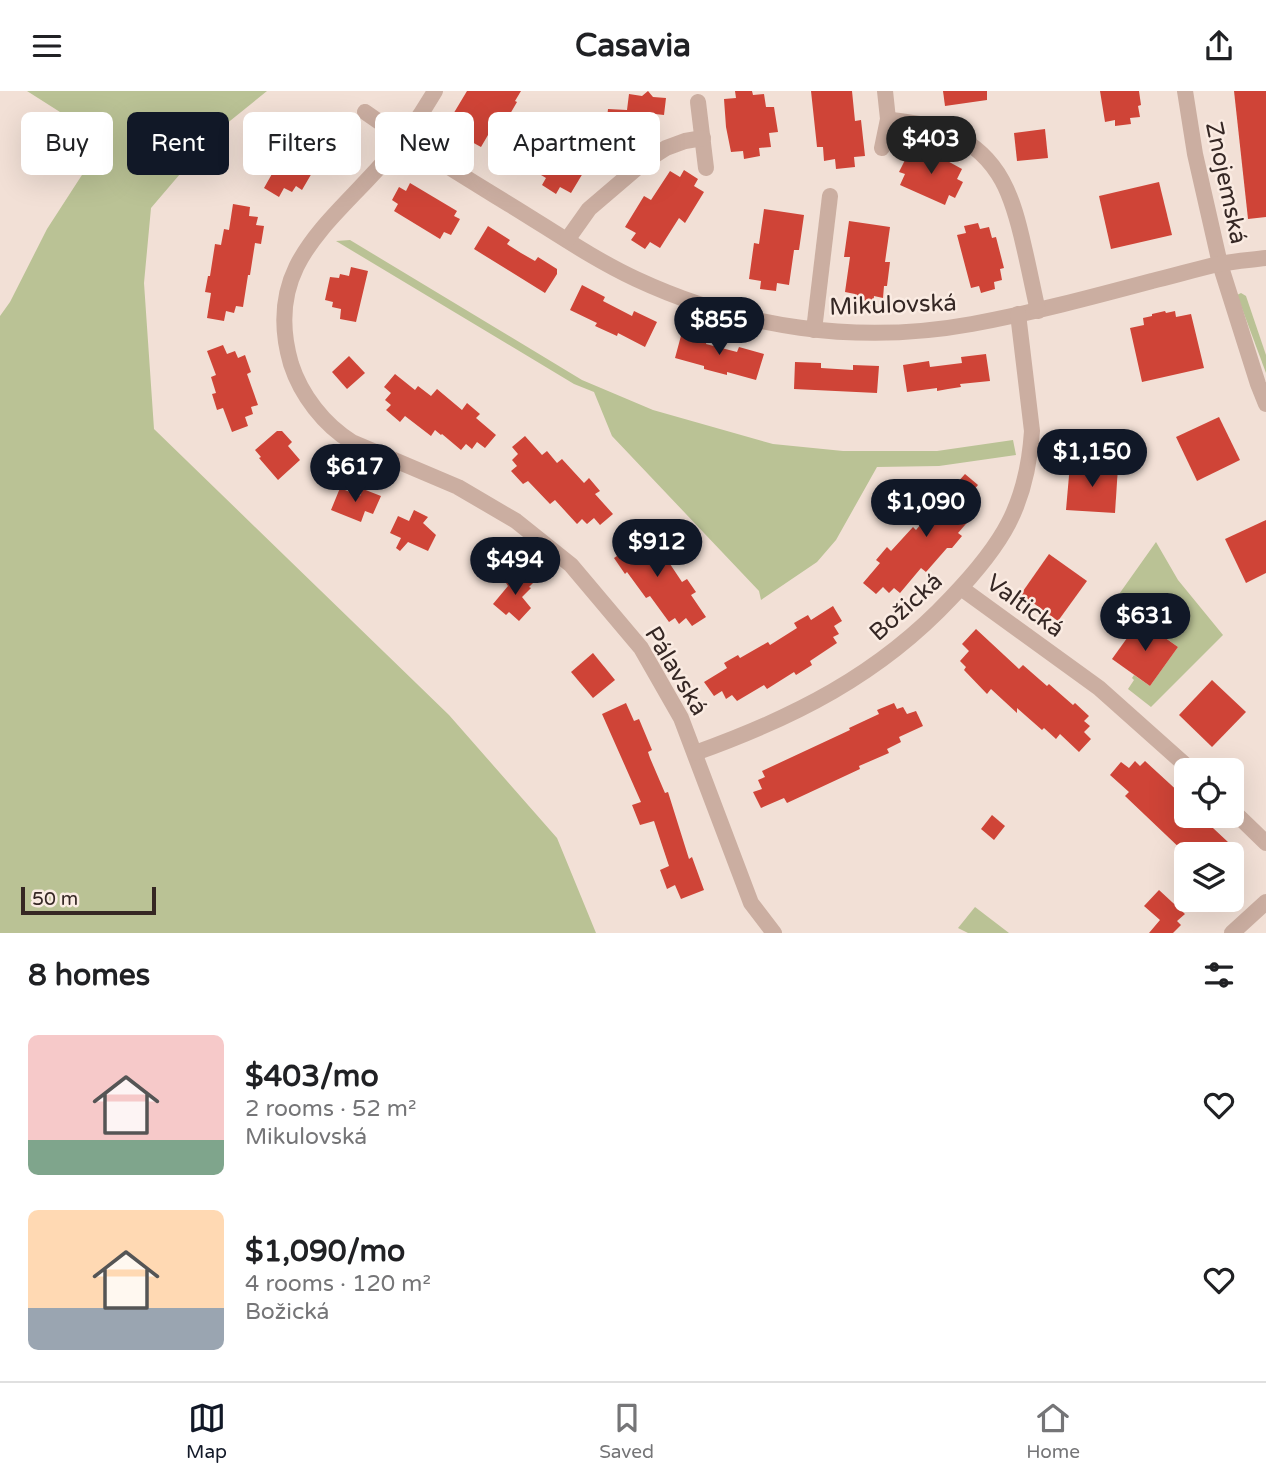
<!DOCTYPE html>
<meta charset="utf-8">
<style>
:root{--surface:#fff;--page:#f6f6f6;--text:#202124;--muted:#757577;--line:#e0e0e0;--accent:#111827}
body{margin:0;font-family:"Varela Round",sans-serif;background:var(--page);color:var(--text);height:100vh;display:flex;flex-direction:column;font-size:26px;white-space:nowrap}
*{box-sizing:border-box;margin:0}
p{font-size:23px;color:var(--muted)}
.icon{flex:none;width:38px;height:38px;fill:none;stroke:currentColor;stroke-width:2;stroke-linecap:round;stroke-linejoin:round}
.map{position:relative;height:842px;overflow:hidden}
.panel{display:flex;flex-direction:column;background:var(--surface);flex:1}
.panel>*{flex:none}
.guide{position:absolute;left:21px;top:21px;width:700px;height:63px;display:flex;gap:14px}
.fabs{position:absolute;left:1174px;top:667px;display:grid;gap:14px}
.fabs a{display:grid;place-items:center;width:70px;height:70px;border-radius:10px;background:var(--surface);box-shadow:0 7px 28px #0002;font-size:35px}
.scale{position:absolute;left:21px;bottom:18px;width:135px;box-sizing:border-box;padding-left:7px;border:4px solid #352724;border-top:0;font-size:19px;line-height:24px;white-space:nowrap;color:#352724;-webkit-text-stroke:5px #faebe2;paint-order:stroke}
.price{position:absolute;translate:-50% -60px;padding:0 16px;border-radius:24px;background:var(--accent);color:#fff;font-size:23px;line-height:46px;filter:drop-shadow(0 2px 4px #0008)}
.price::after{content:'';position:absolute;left:50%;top:42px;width:21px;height:16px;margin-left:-10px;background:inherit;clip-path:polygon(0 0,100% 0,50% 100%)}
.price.active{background:#222;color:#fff}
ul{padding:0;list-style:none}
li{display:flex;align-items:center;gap:21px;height:175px;padding:0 28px}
li span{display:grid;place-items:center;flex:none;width:196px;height:140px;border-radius:10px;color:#555}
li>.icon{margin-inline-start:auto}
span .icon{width:84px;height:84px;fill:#fffc;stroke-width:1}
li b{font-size:30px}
h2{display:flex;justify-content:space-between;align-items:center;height:84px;padding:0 28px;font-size:30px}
.chip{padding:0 24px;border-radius:10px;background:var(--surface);box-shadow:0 7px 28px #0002;font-size:24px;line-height:63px}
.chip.active{background:var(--accent);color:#fff}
header{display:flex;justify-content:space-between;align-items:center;height:91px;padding:0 28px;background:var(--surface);font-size:32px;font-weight:700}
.menu{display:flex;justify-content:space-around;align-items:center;height:98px;border-top:2px solid var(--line);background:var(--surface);font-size:19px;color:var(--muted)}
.menu a{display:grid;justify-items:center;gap:4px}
.menu .active{color:var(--accent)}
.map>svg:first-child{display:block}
</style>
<header><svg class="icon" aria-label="menu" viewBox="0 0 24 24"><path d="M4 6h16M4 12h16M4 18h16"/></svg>Casavia<svg class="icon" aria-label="share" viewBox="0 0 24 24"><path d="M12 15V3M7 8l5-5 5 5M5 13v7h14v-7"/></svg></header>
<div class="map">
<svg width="1266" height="842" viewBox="0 0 1266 842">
<rect width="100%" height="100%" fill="#f2e0d6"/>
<g fill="#bac295">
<path d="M27 0H267L215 42 151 117 144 192 154 338 449 624 557 747 596 842H0V225L10 211 47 138 91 70 95 47 82 35Z"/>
<path d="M350 149 582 289 653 319 773 353 843 360H937L1013 349 1016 364 939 375 877 376 836 449 817 471 761 509 759 500 612 345 594 301 574 293 336 150Z"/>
<path d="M1241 202 1246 205 1266 264V282L1237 204Z"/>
<path d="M1156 451 1178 489 1223 544 1151 616 1128 598 1134 589 1132 587 1134 584 1150 595 1178 556 1159 542 1162 538 1117 506Z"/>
<path d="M975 816 1009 842H968L958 837Z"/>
</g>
<g fill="#cf4437">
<path d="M467 0H521L515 10 517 11 495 49 488 44 481 56 470 50 466 57 452 48 456 41 446 35Z"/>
<path d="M648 0 653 6 666 7 664 24 655 23V29L644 28 643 39 634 38 633 45 627 44V47L605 44 608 18 627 19 629 3 642 5Z"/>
<path d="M735 0H752L753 4 764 3 766 16H774L778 41 769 42 771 56 759 57 760 65 744 68 743 60 731 61 726 36 724 8 736 7Z"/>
<path d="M811 0H852L855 30 861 29 865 65 854 66 855 76 836 78 835 68 824 70 823 56H817Z"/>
<path d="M943 0H987V9L945 15Z"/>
<path d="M1100 0H1139L1141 14 1138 15 1140 26 1130 27 1131 33 1115 35V29L1105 31Z"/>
<path d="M1234 0H1266V126L1248 128Z"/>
<path d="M315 26 331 34 326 43 335 49 332 54 335 56 326 73H322L319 77 316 75 302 99 296 95 292 101 284 97 279 106 264 97 277 74 272 72 280 58 288 59 305 32 310 34Z"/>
<path d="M1045 38 1048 67 1017 70 1014 42Z"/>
<path d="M555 50 565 57 569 50 583 59 579 65 589 72 571 102 560 96 556 103 542 94 546 87 536 81Z"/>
<path d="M917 57 932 63 933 62 962 78 957 88 963 91 955 107 949 104 945 114 900 94 905 83 899 81 907 65 912 67Z"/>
<path d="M684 79 698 88 694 95 704 101 685 132 679 127 660 157 650 151 645 158 631 149 636 142 625 136 644 105 651 109 670 80 680 86Z"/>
<path d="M1159 91 1172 144 1111 158 1099 105Z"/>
<path d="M410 92 457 120 454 125 460 128 451 144 444 141 440 148 394 120 398 113 392 109 399 96 406 100Z"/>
<path d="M233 113 250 116 249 125 258 126 256 134 264 135 261 153 255 152 250 184H248L243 216 236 215 234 222 226 220 224 230 207 227 211 202 205 201 208 185H210L215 153 221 154 224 138 229 139Z"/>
<path d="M764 118 804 124 799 159H794L789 194 777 192 776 200 760 198 761 190 749 188 754 152 759 153Z"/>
<path d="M849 130 890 136 885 171H890L887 195H884L883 207 874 205 873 215 854 213 855 203 845 201 850 166H844Z"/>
<path d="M978 132 980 138 989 136 992 147 996 146 1004 177 1000 178 1002 189 994 191 995 198 981 202 979 195 971 197 957 144 966 142 964 135Z"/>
<path d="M488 135 510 149 507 153 521 162 535 170 538 166 557 178V183L545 202 474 158Z"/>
<path d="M351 176 368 180 356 231 340 228 341 218 332 216 333 211 325 209 330 186 339 187 340 183 349 185Z"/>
<path d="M582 194 605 206 603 210 632 225 634 220 657 231 645 256 618 242 617 245 595 235 597 232 570 219Z"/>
<path d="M1165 220 1166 222 1175 220 1176 226 1191 223 1204 277 1142 291 1130 237 1144 234 1143 227 1152 225V223Z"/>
<path d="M682 241 707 248 706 253 737 261 739 256 764 263 756 289 727 281V284L704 278V275L675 267Z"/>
<path d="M223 254 227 263 235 260 238 267 245 264 251 281 247 283 258 314 251 316 253 323 245 326 248 335 232 341 223 317 217 319 212 303 216 302 211 286 216 284 207 260Z"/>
<path d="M986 263 990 290 960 293 961 296 948 298 937 300V297L907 301 903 274 929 270 930 276 962 272 961 266Z"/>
<path d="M349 265 365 282 347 298 332 281Z"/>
<path d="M795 271 821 272V277L853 279V274L879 275 877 302 794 298Z"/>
<path d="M395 283 415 299 418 295 431 305 437 298 462 319 467 312 480 323 476 327 496 344 485 357 477 351 472 358 466 353 461 359 442 343 441 344 435 339 431 345 405 325 400 331 386 319 391 314 385 309 391 302 384 296Z"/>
<path d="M1219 326 1240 369 1197 390 1176 346Z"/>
<path d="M277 340H282L292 351 288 355 300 369 278 389 259 367 261 366 255 359Z"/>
<path d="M525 345 542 364 547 360 557 372 562 368 584 392 589 387 600 400 595 403 613 423 600 434 594 427 587 433 582 428 577 433 555 409 550 413 528 390 523 393 511 380 517 375 512 369 518 363 512 356Z"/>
<path d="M1070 373 1118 376 1115 422 1066 419Z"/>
<path d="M965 383 978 394 972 401 979 407 974 412 979 418 958 442 962 445 952 457H947L926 481 921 477 900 502 894 497 889 502 883 496 876 503 863 492 880 472 876 469 887 456 891 460 913 436 916 439 937 414 933 411 944 398 948 402Z"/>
<path d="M340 397 360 405 363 398 381 405 373 423 365 420 361 431 331 419Z"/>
<path d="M414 419 428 426 423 432 436 444 428 460 408 451 400 460 396 457 401 447 390 442 398 425 409 430Z"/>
<path d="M1266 429V482L1246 492 1225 448Z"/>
<path d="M632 434 647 456 652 452 661 466 664 464 682 491 687 488 696 501 691 504 706 526 692 535 686 527 679 533 675 527 669 531 650 505 646 507 627 481 625 483 614 467 620 463 616 457 623 452 618 444Z"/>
<path d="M1049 463 1087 490 1058 530 1021 503Z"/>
<path d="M517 479 533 492 529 496 531 497 522 506 531 517 519 530 509 521 506 524 493 513 508 495 506 492Z"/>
<path d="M833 515 842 530 834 535 839 543 833 546 837 552 810 570 812 574 796 584 794 581 767 598 764 594 737 610 732 604 726 608 722 600 714 605 704 591 727 577 724 572 738 564 740 567 768 551 770 554 797 537 794 532 808 524 811 529Z"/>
<path d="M1140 529 1178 556 1150 595 1112 568Z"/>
<path d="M976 538 1019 578 1023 574 1047 595 1049 593 1073 614 1075 612 1089 625 1084 630 1090 635 1084 641 1091 648 1079 661 1060 643 1056 648 1044 637 1042 639 1017 617V622L991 598 987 603 964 579 966 576 960 570 969 560 962 553Z"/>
<path d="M593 562 615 589 593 607 571 581Z"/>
<path d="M1212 589 1246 621 1212 656 1179 624Z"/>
<path d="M626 612 634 630 639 628 652 659 648 661 650 667 665 702 668 701 689 768 692 766 704 799 681 808 675 794 667 798 660 779 669 775 654 730 640 734 632 714 641 711 602 623Z"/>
<path d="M894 612 897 618 903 616 907 623 916 620 923 635 899 646 901 651 887 658 889 662 859 675 860 678 787 712 784 707 761 717 753 701 762 698 758 689 765 686 762 680 850 639 849 637 879 623 877 619Z"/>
<path d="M1135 670 1140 675 1145 670 1182 704 1177 710 1186 717V724H1199L1228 751 1217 763H1186L1125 705 1129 701 1110 684 1121 671 1129 677Z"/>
<path d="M992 724 1005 735 994 749 981 738Z"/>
<path d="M1159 799 1185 823 1177 830 1181 834 1173 842H1149L1160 829 1144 815Z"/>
</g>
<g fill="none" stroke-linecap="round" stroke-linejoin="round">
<g stroke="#cbaea1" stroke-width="16">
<path d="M435 0C420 26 402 51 382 73 326 136 263 177 291 273 301 304 324 334 352 351L458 396 516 430 571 474 641 557 681 627 751 812 774 842"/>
<path d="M1185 0 1195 63 1220 173 1258 293 1266 313"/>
<path d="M698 11 706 77"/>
<path d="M365 21C413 55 463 85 512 115 553 140 593 168 636 188 741 237 857 254 972 233 1032 222 1092 206 1152 190 1174 185 1196 178 1219 173 1234 170 1250 169 1266 167"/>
<path d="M888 28C909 32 932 33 952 43 1001 66 1013 107 1024 156 1029 177 1033 198 1038 220"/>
<path d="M882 57 888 28 885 0"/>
<path d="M567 149 589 118 644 71 666 57 685 50 703 47"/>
<path d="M814 239 830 105"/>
<path d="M961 497 1099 597 1191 679"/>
<path d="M695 662C793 627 879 584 951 507 1002 454 1027 415 1032 340L1018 223"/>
<path d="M1232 719 1266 752"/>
<path d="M1232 842 1266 811"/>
</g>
</g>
<g text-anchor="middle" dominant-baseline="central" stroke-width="5" stroke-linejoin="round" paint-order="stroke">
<g font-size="24" fill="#352724" stroke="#faebe2">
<text transform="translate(1226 92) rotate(78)">Znojemská</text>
<text transform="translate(893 214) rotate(-2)">Mikulovská</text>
<text transform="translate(1025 515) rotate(36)">Valtická</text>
<text transform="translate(906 516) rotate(-42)">Božická</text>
<text transform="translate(676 580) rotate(59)">Pálavská</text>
</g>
</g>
</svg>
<div class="fabs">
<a><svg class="icon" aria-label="locate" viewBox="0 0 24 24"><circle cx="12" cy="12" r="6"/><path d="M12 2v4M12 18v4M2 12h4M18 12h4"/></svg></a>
<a><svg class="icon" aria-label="layers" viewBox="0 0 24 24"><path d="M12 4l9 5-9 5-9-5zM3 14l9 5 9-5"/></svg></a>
</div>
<div class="scale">50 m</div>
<b class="price active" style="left:931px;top:85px">$403</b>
<b class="price" style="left:719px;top:266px">$855</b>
<b class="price" style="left:1092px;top:398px">$1,150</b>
<b class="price" style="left:355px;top:413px">$617</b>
<b class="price" style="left:926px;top:448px">$1,090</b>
<b class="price" style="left:657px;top:488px">$912</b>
<b class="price" style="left:515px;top:506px">$494</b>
<b class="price" style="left:1145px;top:562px">$631</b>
<div class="guide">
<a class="chip">Buy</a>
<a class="chip active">Rent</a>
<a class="chip">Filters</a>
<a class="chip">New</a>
<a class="chip">Apartment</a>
</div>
</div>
<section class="panel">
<h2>8 homes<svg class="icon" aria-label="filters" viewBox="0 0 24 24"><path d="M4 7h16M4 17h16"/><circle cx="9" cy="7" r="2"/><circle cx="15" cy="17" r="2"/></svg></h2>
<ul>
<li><span style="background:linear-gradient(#f6c9c9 75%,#7fa58c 0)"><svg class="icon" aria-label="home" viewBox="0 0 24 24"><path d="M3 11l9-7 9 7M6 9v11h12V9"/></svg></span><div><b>$403/mo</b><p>2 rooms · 52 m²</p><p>Mikulovská</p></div><svg class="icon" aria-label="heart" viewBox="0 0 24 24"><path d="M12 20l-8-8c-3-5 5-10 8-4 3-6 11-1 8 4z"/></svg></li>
<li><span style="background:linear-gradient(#ffd9b3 70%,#9aa5b1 0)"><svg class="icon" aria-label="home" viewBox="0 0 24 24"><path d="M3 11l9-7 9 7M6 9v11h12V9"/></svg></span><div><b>$1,090/mo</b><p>4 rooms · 120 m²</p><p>Božická</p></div><svg class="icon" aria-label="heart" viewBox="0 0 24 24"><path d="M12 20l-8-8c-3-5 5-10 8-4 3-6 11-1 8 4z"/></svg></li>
</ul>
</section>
<nav class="menu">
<a class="active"><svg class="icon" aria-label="map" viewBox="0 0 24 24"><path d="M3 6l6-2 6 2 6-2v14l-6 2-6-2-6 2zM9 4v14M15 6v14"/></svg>Map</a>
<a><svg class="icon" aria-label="saved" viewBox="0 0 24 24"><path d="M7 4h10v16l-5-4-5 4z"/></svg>Saved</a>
<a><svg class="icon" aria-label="home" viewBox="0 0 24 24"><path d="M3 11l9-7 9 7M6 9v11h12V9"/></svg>Home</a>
</nav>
